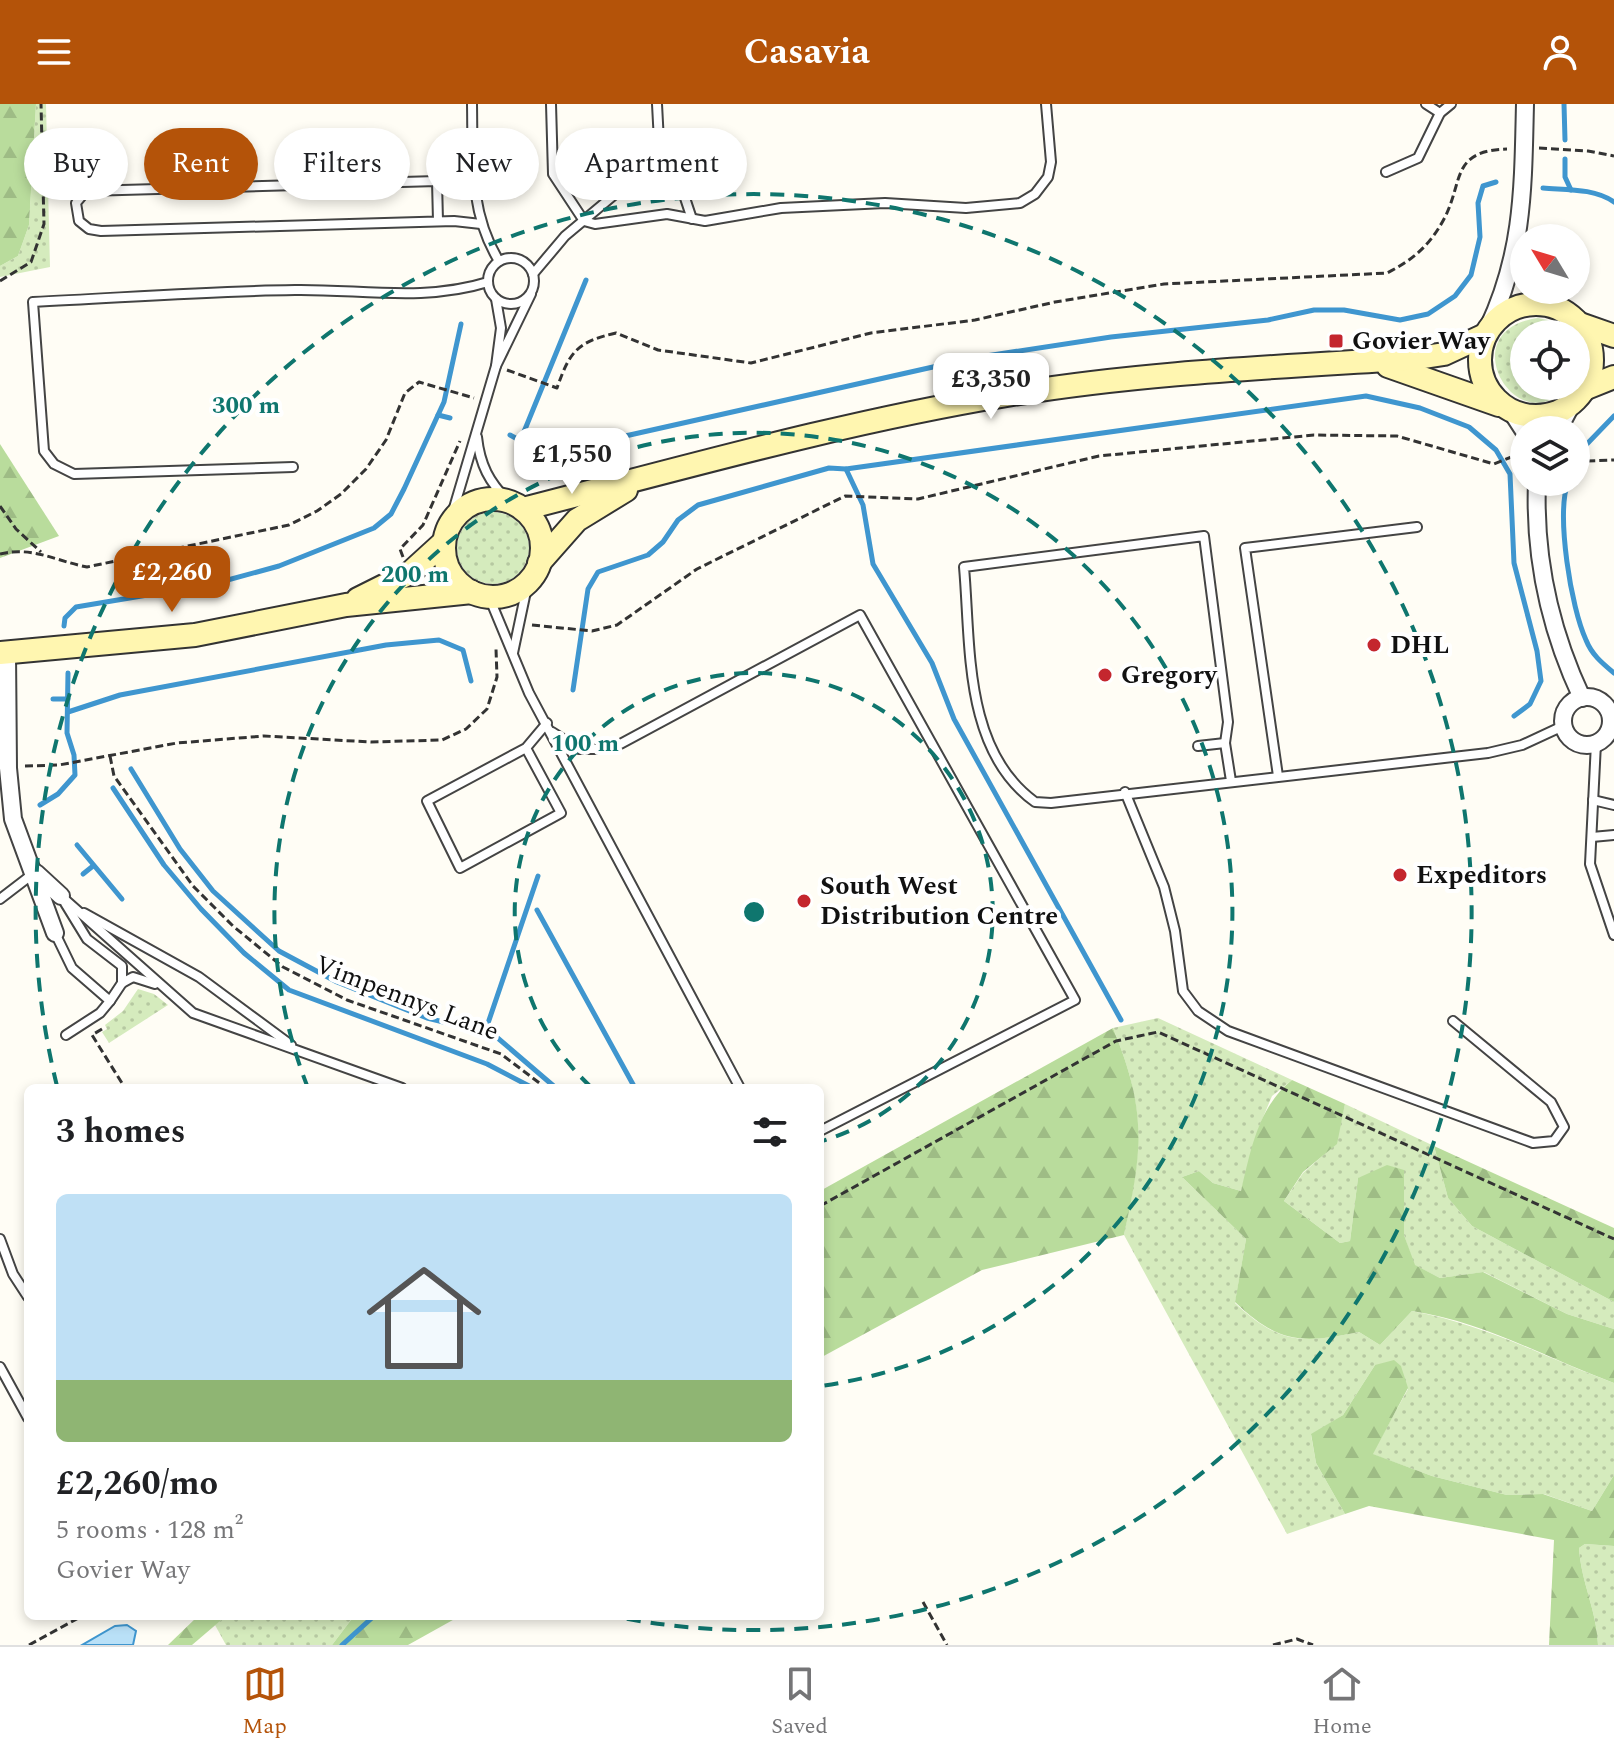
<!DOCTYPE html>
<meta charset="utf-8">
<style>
:root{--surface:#fff;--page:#f6f6f6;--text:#202124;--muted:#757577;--line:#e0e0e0;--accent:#b45309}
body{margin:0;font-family:Spectral,serif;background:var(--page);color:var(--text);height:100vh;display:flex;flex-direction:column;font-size:30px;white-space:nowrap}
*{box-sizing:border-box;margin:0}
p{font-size:26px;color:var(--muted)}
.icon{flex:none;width:44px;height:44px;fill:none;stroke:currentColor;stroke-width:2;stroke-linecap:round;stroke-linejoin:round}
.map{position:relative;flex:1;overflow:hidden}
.panel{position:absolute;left:24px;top:980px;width:800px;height:536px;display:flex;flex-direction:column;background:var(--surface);border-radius:12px;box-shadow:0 4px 12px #0003}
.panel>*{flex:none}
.top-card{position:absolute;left:24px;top:24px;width:800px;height:72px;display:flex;gap:16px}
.needle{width:52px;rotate:308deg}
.controls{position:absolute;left:1510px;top:120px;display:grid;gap:16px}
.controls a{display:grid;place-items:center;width:80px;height:80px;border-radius:50%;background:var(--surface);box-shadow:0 4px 12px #0003;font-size:40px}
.price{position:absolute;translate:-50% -68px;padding:0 18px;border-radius:16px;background:#fff;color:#222;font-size:26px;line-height:52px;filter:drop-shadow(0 2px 4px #0008)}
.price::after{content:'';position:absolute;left:50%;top:48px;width:24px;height:18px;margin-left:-12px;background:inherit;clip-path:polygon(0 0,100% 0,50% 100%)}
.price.selected{background:var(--accent);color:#fff}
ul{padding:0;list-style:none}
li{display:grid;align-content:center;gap:16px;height:424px;padding:0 32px}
li span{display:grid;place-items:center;height:248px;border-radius:12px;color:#555}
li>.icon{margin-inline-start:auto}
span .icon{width:144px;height:144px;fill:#fffc;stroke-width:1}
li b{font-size:34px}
h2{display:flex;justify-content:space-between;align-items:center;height:96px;padding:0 32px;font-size:34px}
.chip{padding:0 28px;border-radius:36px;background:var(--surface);box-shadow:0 4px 12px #0003;font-size:28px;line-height:72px}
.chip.selected{background:var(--accent);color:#fff}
header{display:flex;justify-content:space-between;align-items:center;height:104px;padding:0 32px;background:var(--accent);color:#fff;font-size:36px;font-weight:700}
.tabs{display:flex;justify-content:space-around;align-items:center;height:112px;border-top:2px solid var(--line);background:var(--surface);font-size:22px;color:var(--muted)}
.tabs a{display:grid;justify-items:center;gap:4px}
.tabs .selected{color:var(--accent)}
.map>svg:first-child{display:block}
</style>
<header><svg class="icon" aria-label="menu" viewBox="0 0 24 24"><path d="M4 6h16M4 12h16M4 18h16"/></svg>Casavia<svg class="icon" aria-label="person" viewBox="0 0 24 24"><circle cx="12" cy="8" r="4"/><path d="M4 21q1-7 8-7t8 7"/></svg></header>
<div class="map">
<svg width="1614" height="1541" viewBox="0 0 1614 1541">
<defs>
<pattern id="grass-dots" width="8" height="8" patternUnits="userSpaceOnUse" patternTransform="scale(2)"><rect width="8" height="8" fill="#d5ebbd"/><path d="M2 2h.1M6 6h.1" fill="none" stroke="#b6c8a1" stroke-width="1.8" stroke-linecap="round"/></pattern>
<pattern id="forest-firs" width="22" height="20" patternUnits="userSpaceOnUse" patternTransform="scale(2)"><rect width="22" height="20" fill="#b9dc9c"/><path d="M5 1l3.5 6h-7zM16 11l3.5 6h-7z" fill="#9ebc85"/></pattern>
</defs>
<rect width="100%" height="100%" fill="#fffdf5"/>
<g fill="url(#grass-dots)">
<path d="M36 0H46L50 163 0 173V162L18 152 29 121Z"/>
<path d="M1538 214 1552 217 1568 230H1524V282H1568C1518 341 1449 226 1538 214Z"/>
<circle cx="493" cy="444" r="36"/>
<path d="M138 885 154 890 168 901 109 939 102 928 107 925 105 921 123 907Z"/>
<path d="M1158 914 1292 976 1272 992 1259 1023 1241 1087 1213 1079 1199 1067 1182 1073 1246 1135 1235 1199C1279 1240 1302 1240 1359 1228L1380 1241 1412 1207C1487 1221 1544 1253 1614 1279V1371L1592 1407 1544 1390 1507 1391 1432 1372 1372 1350 1408 1285 1375 1261 1343 1311 1311 1331 1316 1359 1345 1410 1287 1430 1124 1131C1142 1045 1147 1007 1113 924Z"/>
<path d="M1345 1000 1434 1042 1448 1094 1472 1122 1614 1198V1225L1567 1210 1484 1168 1440 1174 1414 1161 1404 1131V1066L1358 1074 1350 1137 1340 1139 1284 1097 1303 1069 1336 1040Z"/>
<path d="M1585 1440 1614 1442V1541H1598C1597 1507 1581 1478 1579 1444Z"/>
<path d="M226 1512H354L332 1541H226L215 1521Z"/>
</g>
<g fill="url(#forest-firs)">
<path d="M0 0H36L29 121 18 152 0 162Z"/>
<path d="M0 340 59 432 0 454Z"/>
<path d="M1113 924C1147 1007 1143 1045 1124 1131L982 1166 820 1254V1087Z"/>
<path d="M1292 976 1345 1000 1337 1040 1303 1068 1284 1097 1340 1139 1350 1137 1358 1074 1387 1061 1404 1066V1131L1415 1161 1440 1174 1483 1168 1567 1210 1614 1225V1279C1546 1254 1485 1218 1412 1207L1380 1241 1359 1228C1302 1240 1279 1240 1235 1198L1246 1135 1182 1073 1199 1067 1213 1079 1241 1087C1251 1046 1258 1003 1292 976Z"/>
<path d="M1434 1042 1614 1124V1198L1472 1122 1448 1094Z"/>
<path d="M1394 1256 1401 1262 1408 1284 1373 1350 1432 1372 1507 1391 1543 1390 1592 1407 1614 1371V1442L1585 1440 1579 1444C1581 1478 1597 1507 1598 1541H1549L1554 1436 1369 1402 1345 1410 1316 1359 1311 1330 1343 1311 1375 1261Z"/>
<path d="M198 1512H226L192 1541H168Z"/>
<path d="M354 1512H460L408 1541H332Z"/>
</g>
<path fill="#b9e0f7" stroke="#3f96cf" stroke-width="2" d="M127 1521 136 1527 133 1541H82L115 1522Z"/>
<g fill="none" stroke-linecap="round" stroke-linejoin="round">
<g stroke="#3f96cf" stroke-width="5">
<path d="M1564 0 1565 36"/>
<path d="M1565 55V73L1571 86"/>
<path d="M1543 84C1566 86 1594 84 1614 98"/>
<path d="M438 311 450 314"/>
<path d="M510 331 545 350 973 254 1111 233 1268 216 1314 206H1344L1400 216 1428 210 1455 192 1471 171 1480 133 1478 99 1483 82 1496 78"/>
<path d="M521 335 586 176"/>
<path d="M1585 342 1614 312"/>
<path d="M846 365 863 401 873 460 932 559 954 615 1121 916"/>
<path d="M1568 378C1556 411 1571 504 1586 536 1592 551 1602 559 1614 569"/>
<path d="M64 522 65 514 76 503 213 480 279 462 374 424 391 410 404 385 444 298 461 220"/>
<path d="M573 586 588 485 598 468 648 451 663 438 678 416 698 401 829 364 846 365 1366 292 1420 304 1469 323 1496 346 1510 370 1514 459 1537 547 1541 577 1530 600 1514 612"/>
<path d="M53 595H68"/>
<path d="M68 608 120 591 386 541 439 536 463 546 471 577"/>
<path d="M131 665 180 745 213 787 279 847 337 878 427 914 493 930 556 984"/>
<path d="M113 684 164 761 201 805 244 849 289 886 487 960 533 984"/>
<path d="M40 701 58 690 75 671 74 651 67 629 68 569"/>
<path d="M77 741 122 795"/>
<path d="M83 770 93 762"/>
<path d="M537 806 635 984"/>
<path d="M485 928 538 772"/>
<path d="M342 1541 374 1512"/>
</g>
<g stroke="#444" stroke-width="12">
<g id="lane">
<path d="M472 0C473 55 469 109 499 157"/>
<path d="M551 0 553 70 584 117 595 120 667 110 705 117 781 104 885 99 966 104 1020 99 1035 90 1048 73 1051 58 1046 0"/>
<path d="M1426 0 1440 9"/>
<path d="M660 57 680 79 692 115"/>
<path d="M1386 68 1418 54 1440 9 1451 0"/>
<path d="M438 117 437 77 86 87 76 99 79 117 89 125 101 127 454 117 481 120"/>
<circle cx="511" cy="177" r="23"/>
<path d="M533 170 565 132 626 81 655 68 660 57 657 0"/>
<path d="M496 195 501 224 496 262 531 190"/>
<path d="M477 333C480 361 489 378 509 398"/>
<path d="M293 363 74 370 54 360 44 347 33 198C120 194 208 187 295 186 360 185 424 198 488 178"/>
<path d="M448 424 496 262"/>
<path d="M489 493 529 589 740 984"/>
<path d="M513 549 528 478"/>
<path d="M1610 612 1614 610"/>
<path d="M552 628 579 645H611L860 511 1075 896 820 1027"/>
<path d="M1596 639 1590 760 1614 831"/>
<path d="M1198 642 1225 639"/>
<path d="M526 644 561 709 460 764 427 697 526 644 547 619"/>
<path d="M1278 672 1245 444 1417 423"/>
<path d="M1231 677 1225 639 1228 618 1204 432 964 463C971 541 963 646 1035 698L1051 699 1488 649 1522 641 1563 622"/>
<path d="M1125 688 1164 783 1175 827 1183 887 1198 907 1228 927 1533 1039 1554 1037 1564 1023 1551 998 1453 917"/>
<path d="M1593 696 1614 701"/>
<path d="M1592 733 1614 731"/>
<path d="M61 792 193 909 402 984"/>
<path d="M0 795 34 769"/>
<path d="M65 799 87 835 122 862V879"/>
<path d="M84 809 199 873 291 941"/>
<path d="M55 829 72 864 110 897 122 879 133 873 155 880"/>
<path d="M66 931 100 909 110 897"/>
<path d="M0 1135 13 1170 28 1193"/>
<path d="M0 1263 28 1314"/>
</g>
</g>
<g stroke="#444" stroke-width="20">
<g id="street">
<path d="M1550 186 1560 205"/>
<path d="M1488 224C1524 148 1523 82 1525 0"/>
<path d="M1511 307 1524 327"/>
<path d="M1558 326 1573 298"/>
<path d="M1537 378C1534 453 1550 526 1582 594"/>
<path d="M7 549 8 664 13 715 55 829"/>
<circle cx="1587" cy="617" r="24"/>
<path d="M36 769 61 792"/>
</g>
</g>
<g stroke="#333" stroke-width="26">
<g id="secondary">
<circle cx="1536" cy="256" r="56"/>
<path d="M1580 220 1614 232"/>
<path d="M1388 262 1499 301"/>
<path d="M1584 285 1614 273"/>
<circle cx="493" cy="444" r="49"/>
<path d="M523 405C683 364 844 318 1007 291 1145 268 1280 263 1418 254L1444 250 1485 231"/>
<path d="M539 459 577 416 626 386"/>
<path d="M358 495 410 469 444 438"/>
<path d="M0 549 195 531 346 501 472 488"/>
</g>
</g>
<g stroke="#333" stroke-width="3" stroke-dasharray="8 4" stroke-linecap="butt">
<path d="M1539 44 1588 47 1614 52"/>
<path d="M0 177 31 158 44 120 41 0"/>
<path d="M507 266 557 284C570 247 577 238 616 229L658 246 751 259 871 229 975 216 1055 198 1164 180 1387 169C1413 156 1430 141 1444 115 1464 77 1450 47 1507 45"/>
<path d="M1576 353 1586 357 1614 356"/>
<path d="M0 402 16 425 41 448"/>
<path d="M0 450C32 442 56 457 87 463L289 421 317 407 341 390 366 365 386 336 405 289 419 278 474 294"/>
<path d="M403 453 400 445 423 421 460 337"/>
<path d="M532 521 592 527 617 521 697 465 845 392 918 395 1099 352 1314 331 1397 332 1494 360 1524 348"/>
<path d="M110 652 114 672 193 782 233 822 283 863 347 896 501 950 546 984"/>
<path d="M25 662 59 661 177 639 264 632 371 638 442 636 466 625 487 605 497 573 496 545"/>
<path d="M102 925 92 931 125 984"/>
<path d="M820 1102 1116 937 1158 928 1614 1135"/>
<path d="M923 1498 947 1541"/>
<path d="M29 1541 82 1512"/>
<path d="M1273 1541 1297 1535 1313 1541"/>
</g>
<use href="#lane" stroke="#fff" stroke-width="8"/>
<use href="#street" stroke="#fff" stroke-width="16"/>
<use href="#secondary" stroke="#fff6b0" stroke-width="22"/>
</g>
<g fill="none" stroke="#0f766e" stroke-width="4" stroke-dasharray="14 10">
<path d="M591 983A239 239 0 1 1 822 1037"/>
<path d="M308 984A479 479 0 1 1 821 1282"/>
<path d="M57 982A718 718 0 1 1 617 1513"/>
</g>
<g fill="#c4262e" stroke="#fff" stroke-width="3">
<rect x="1328" y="229" width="16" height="16" rx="4"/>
<circle cx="1374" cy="541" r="8"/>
<circle cx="1105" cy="571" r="8"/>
<circle cx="1400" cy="771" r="8"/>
<circle cx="804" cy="797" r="8"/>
</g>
<g text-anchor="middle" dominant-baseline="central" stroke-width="8" stroke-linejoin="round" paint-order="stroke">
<g font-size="26" font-weight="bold" fill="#111" stroke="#fff" text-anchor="start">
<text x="1352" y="237">Govier Way</text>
<text x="1390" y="541">DHL</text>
<text x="1121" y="571">Gregory</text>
<text x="1416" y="771">Expeditors</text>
<text x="820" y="782">South West<tspan x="820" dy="30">Distribution Centre</tspan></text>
</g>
<g font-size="26" fill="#111" stroke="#fff">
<text transform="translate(407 894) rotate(21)">Vimpennys Lane</text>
</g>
</g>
<circle cx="754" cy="808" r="12" fill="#0f766e" stroke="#fff" stroke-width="4"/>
<g font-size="24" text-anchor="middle" font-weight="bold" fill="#0f766e" stroke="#fff" stroke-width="8" stroke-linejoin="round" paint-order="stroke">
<text x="246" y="309">300 m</text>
<text x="415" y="478">200 m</text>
<text x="585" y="647">100 m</text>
</g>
</svg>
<div class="controls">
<a><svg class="needle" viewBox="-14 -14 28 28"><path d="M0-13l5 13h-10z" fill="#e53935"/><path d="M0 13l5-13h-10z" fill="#757577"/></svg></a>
<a><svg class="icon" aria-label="locate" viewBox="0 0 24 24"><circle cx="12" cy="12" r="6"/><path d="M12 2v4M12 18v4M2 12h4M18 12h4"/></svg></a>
<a><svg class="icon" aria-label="layers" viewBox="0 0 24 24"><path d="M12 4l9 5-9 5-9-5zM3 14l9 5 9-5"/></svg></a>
</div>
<b class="price" style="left:991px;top:317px">£3,350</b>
<b class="price" style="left:572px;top:392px">£1,550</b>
<b class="price selected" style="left:172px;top:510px">£2,260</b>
<div class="top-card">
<a class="chip">Buy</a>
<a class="chip selected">Rent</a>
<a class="chip">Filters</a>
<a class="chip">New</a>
<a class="chip">Apartment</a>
</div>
<section class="panel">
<h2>3 homes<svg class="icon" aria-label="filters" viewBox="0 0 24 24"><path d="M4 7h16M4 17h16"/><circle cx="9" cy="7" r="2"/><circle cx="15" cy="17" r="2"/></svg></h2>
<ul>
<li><span style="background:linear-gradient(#bfe0f5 75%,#8fb573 0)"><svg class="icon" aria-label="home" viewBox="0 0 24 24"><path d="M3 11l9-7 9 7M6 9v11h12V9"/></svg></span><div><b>£2,260/mo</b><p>5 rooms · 128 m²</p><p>Govier Way</p></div></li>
</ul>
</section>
</div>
<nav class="tabs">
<a class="selected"><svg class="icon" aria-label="map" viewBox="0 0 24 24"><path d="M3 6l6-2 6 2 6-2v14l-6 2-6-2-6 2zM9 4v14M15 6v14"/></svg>Map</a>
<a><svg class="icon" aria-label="saved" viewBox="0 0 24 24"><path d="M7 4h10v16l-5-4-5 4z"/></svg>Saved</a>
<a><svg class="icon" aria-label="home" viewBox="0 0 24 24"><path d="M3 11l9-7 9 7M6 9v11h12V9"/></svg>Home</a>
</nav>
